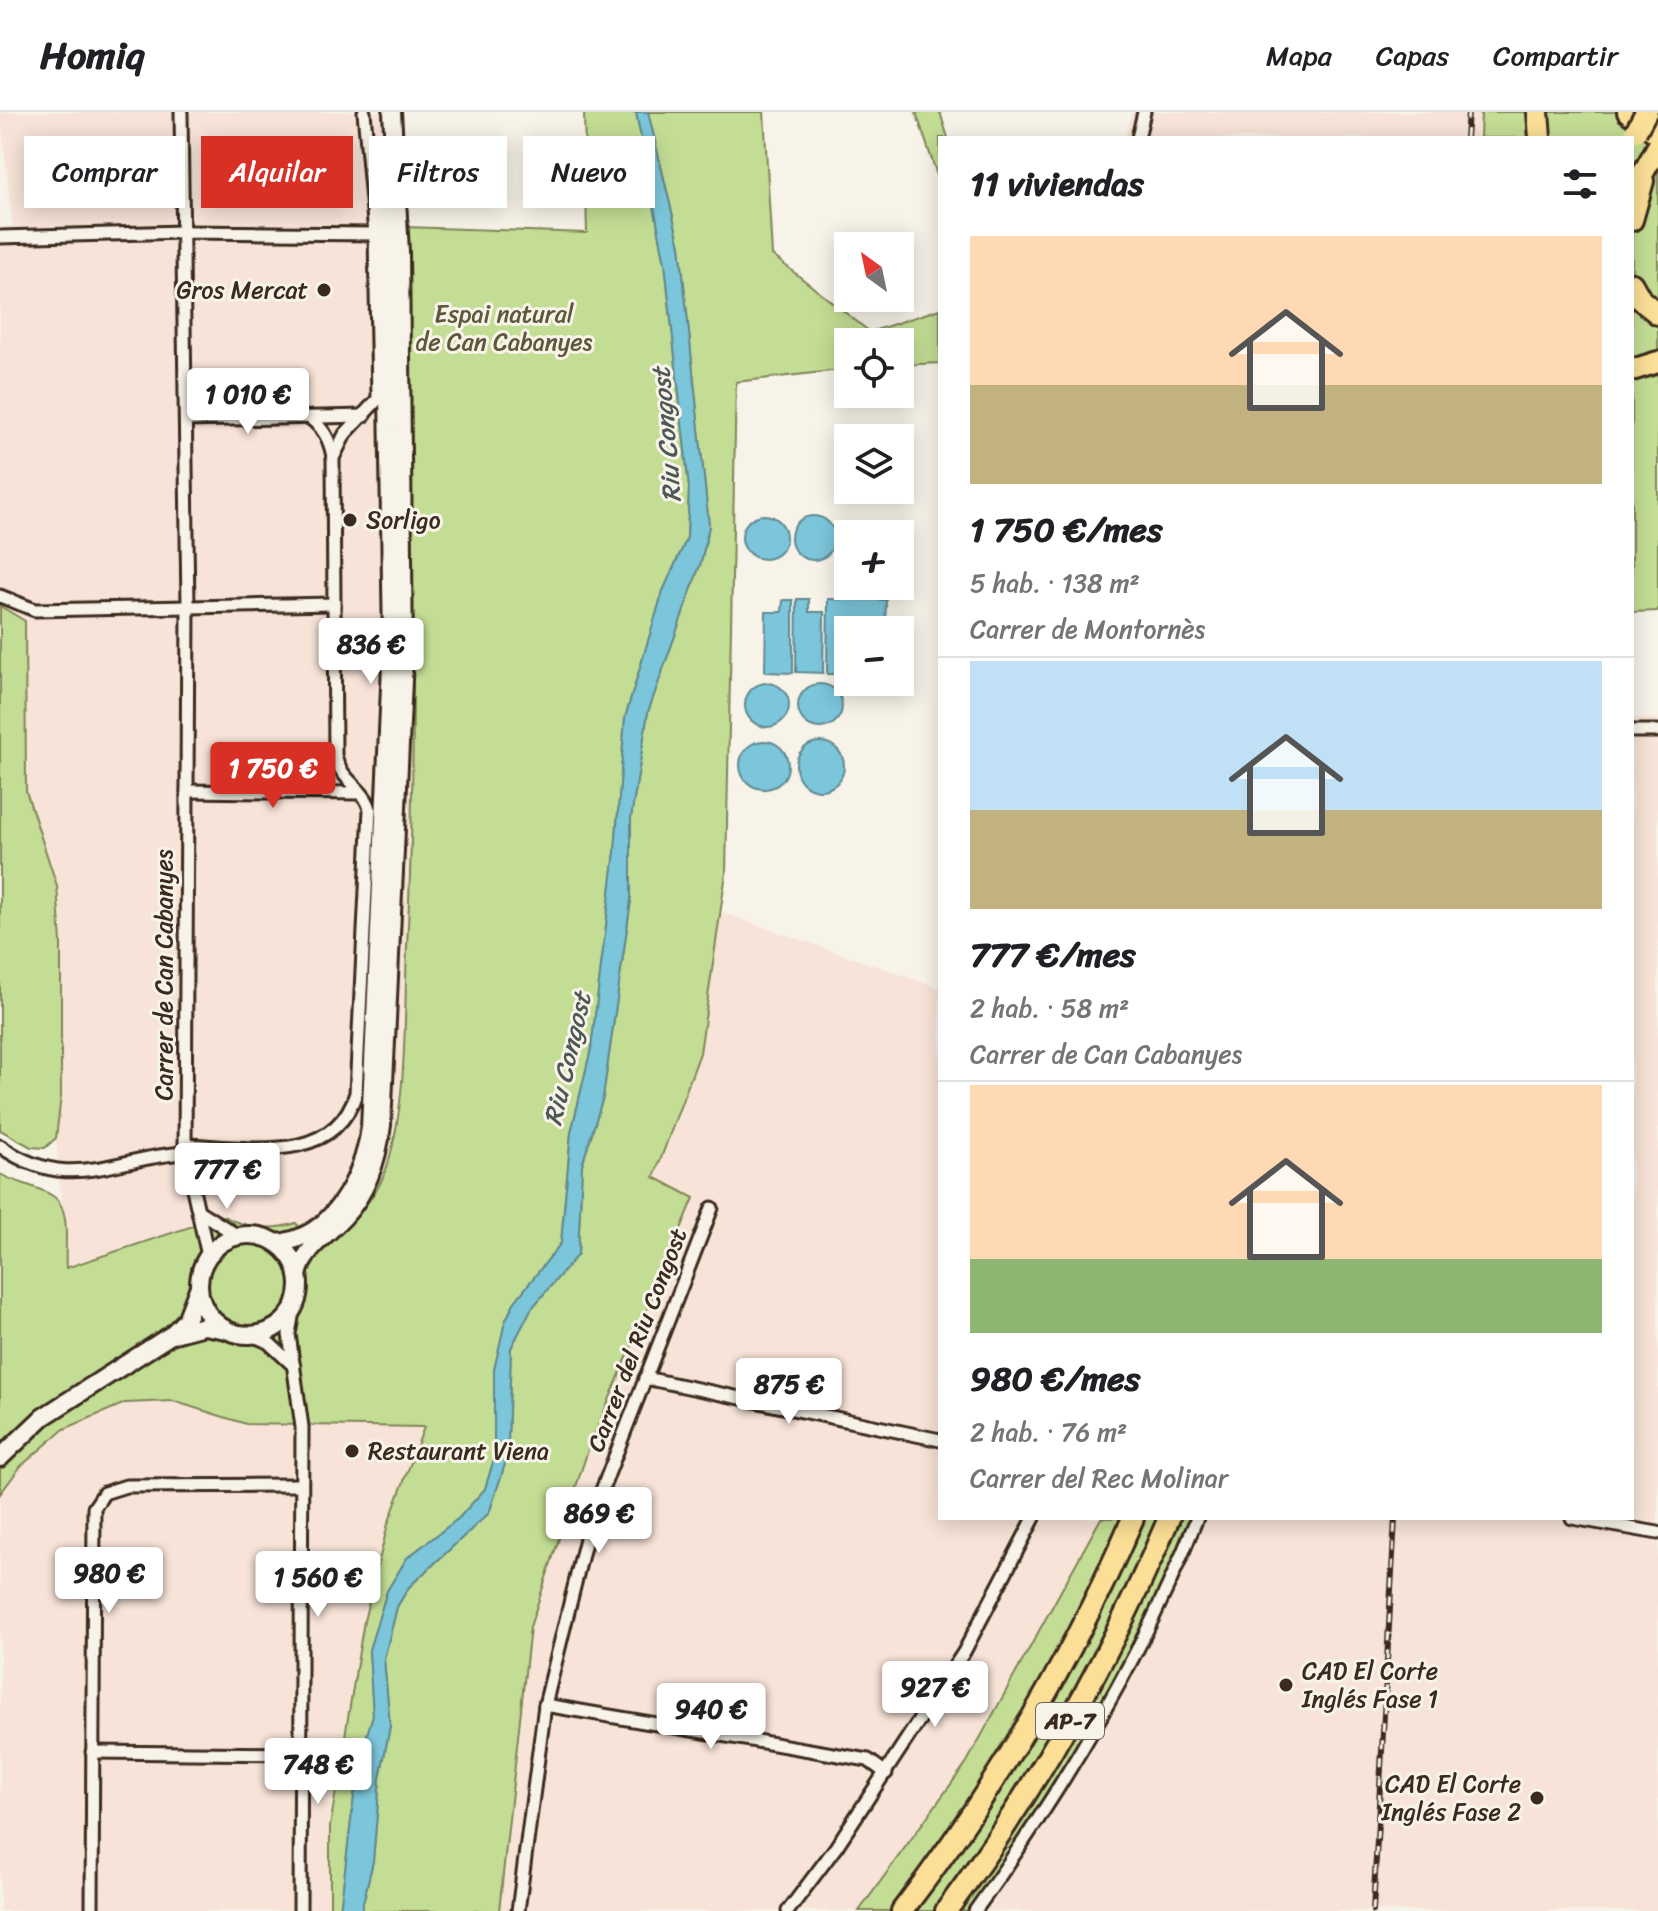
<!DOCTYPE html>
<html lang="es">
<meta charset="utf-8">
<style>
:root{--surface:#fff;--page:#f2f2f2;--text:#202124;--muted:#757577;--line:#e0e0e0;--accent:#d93025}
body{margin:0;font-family:Sriracha,sans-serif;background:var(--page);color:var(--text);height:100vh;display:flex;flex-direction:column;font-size:30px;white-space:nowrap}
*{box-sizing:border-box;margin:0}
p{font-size:26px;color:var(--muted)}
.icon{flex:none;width:44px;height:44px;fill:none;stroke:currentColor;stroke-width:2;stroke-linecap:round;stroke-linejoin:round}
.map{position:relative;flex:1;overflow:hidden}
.side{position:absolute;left:938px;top:24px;width:696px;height:1384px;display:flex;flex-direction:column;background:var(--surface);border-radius:0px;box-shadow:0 4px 20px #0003}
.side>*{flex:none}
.hud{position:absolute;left:24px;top:24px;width:760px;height:72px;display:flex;gap:16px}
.needle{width:52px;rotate:327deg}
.tools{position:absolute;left:834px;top:120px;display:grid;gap:16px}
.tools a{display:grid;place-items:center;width:80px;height:80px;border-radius:0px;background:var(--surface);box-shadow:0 4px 20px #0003;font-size:40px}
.price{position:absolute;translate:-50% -68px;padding:0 18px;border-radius:8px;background:#fff;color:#222;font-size:26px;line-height:52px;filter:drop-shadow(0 2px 4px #0008)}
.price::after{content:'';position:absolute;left:50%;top:48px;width:24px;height:18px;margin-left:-12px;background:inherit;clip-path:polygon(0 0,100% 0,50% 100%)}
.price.on{background:var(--accent);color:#fff}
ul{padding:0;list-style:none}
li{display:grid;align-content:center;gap:16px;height:424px;padding:0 32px}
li+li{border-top:2px solid var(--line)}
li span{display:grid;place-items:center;height:248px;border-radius:0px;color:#555}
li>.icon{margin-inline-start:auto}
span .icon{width:144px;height:144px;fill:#fffc;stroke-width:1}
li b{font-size:34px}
h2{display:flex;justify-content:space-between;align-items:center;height:96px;padding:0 32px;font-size:34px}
.tag{padding:0 28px;border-radius:0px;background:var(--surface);box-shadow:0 4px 20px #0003;font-size:28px;line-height:72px}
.tag.on{background:var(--accent);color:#fff}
header{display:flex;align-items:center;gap:48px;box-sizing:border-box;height:112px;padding:0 40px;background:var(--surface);border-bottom:2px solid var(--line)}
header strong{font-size:38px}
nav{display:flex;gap:44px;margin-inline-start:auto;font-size:28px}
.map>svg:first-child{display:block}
</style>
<header>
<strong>Homiq</strong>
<nav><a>Mapa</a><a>Capas</a><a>Compartir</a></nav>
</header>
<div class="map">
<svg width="1658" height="1799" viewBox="0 0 1658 1799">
<rect width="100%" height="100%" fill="#f7f3e8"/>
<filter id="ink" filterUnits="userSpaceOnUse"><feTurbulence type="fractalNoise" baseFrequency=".0125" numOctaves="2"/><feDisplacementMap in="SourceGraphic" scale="16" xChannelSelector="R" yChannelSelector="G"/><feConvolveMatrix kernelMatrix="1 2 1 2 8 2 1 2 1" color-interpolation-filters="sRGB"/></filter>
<g filter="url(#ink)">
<g fill="#f7e3d7">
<path d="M0 0H399L405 115 415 668 402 959 393 1025 384 1064 366 1093 339 1121 266 1116 223 1104 66 1156 56 1026 61 984V830L57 774 26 679 25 509 0 494V117L13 114Z"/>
<path d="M1132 0H1481L1480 26H1125Z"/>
<path d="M1632 606 1658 607V1799H968L1029 1715 1101 1595 1167 1463 1191 1406H1632Z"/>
<path d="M720 800 940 876V1406H1101L967 1650 859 1799H499L530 1515 588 1338 694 1086 654 1066 700 941Z"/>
<path d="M173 1289 246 1312 424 1315 388 1412 364 1509 330 1715V1799H0V1382L21 1354 64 1317 125 1291Z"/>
</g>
<g fill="#c3dd94" stroke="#7f8459" stroke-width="2">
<path d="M584 0H636L665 151 689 376 687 426 663 479 625 606 615 740 591 937 571 1021 561 1131 514 1191 505 1210 494 1258V1347L485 1377 459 1406 407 1446 387 1479 369 1538 373 1603 358 1652 340 1799H330V1715L364 1509 388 1412 424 1315 246 1312 173 1289 125 1291 64 1317 21 1354 0 1382V1062C16 1071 37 1074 53 1084 72 1096 64 1137 66 1156L223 1104C246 1116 272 1119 296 1111L316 1139C342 1118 371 1095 384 1063 408 999 404 903 407 835 419 594 410 355 405 115L587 121Z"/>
<path d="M648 0H764L772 143 870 220 940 197V251L900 253V230H848V257L736 270 726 761 700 941 654 1065 694 1086 588 1338 530 1515 499 1799H361L373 1749 380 1666 390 1614 384 1547 397 1495 409 1475 489 1401 505 1352 508 1331 511 1236 531 1197 578 1142 582 1053 603 985 631 788V706L648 600 701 450 709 414 680 134Z"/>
<path d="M916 0H940L948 26H940V72Z"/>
<path d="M1481 0H1658V499L1632 500V26H1480Z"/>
<path d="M0 494 25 509 26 679 57 774 61 830V984L56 1026 45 1036 31 1035 0 1018Z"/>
<path d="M1101 1406H1191C1133 1546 1056 1676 968 1799H859L967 1650Z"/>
</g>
<g fill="#7bc6db" stroke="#61888f" stroke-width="2">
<path d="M636 0H648L680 134 709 414 701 450 648 600 631 706V788L603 985 582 1053 578 1142 531 1197 511 1236 508 1331 505 1352 489 1401 409 1475 397 1495 384 1547 390 1614 380 1666 373 1749 361 1799H340L358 1652 373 1603 369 1538 387 1479 407 1446 459 1406 485 1377 494 1347V1258L505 1210 514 1191 561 1131 571 1021 591 937 615 740 625 606 663 479 687 426 689 376 665 151Z"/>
<circle cx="764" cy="425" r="22"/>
<circle cx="813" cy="426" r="22"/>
<path d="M797 487H809V500H824L823 561 796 560Z"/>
<path d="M828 487 886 488 885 518H848V562H827Z"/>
<path d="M783 488H793V561L765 560 766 500H782Z"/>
<circle cx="767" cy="593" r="22"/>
<circle cx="820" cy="594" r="22"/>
<circle cx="764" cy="653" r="24"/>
<circle cx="820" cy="654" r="24"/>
</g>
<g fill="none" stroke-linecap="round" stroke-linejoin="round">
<g stroke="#3b2a1e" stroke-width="17">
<g id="street">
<path d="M181 0 188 495 185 1041 208 1144"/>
<path d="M1138 26 1144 0"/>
<path d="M0 125 183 120 375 122"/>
<path d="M310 306C324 317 330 328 333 345"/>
<path d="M186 308 364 304"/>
<path d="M0 484 35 498 334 492"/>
<path d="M1632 619H1658"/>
<path d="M187 679 359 681"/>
<path d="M185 1033C244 1035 334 1055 356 981L370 697C365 676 340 669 335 643L333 346 345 322 378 287 375 122 364 0"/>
<path d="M0 1034C69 1083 114 1045 185 1041"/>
<path d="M200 1100 238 1124"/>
<path d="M294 1194 289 1222 302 1315 300 1799"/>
<path d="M252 1223 268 1230 294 1254"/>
<path d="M645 1266 940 1328"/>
<path d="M1572 1406 1658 1421"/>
<path d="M545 1593 868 1648 886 1661"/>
<path d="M92 1640 300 1642"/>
<path d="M92 1799 94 1396 104 1381 126 1374 301 1373"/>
<path d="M518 1799 545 1593 591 1406 712 1096"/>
<path d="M788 1799 836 1735 964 1540 1034 1406"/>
<path d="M975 1799C1063 1677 1142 1546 1197 1406"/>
</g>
</g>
<g stroke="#3b2a1e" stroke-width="22">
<g id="secondary">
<circle cx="249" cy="1173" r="50"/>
<path d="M276 1131C333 1127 363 1065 370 1016L392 531 384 34"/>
<path d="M298 1163C305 1135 325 1125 344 1105 368 1079 378 1047 382 1013L404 547 400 140 392 0"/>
<path d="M174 1222 204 1214 226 1218"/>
<path d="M0 1346 43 1305 171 1223 186 1208 198 1177"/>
</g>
</g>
<g stroke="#3b2a1e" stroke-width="26">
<g id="highway">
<path d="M1538 0 1540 26"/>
<path d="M1628 0 1658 22"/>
<path d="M1632 81 1658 34"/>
<path d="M1632 108 1643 69"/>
<path d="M1632 172 1641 188 1658 202"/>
<path d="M1632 258 1658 250"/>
<path d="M902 1799C995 1678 1072 1546 1133 1406"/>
<path d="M946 1799C1036 1677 1110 1546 1169 1406"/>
</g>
</g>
<use href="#street" stroke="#f7f3e8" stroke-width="11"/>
<use href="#secondary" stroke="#f7f3e8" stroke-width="16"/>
<use href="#highway" stroke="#fbdf96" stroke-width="20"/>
<g stroke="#3b2a1e" stroke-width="6">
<g id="rail">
<path d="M1466 26 1468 0"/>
<path d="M1373 1799 1395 1406"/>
</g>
</g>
<use href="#rail" stroke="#f7f3e8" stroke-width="3" stroke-dasharray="9" stroke-linecap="butt"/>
<g stroke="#3b2a1e" stroke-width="26" stroke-linecap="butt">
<path id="highway-bridge" d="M1636 19 1646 0"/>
</g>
<use href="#highway-bridge" stroke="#fbdf96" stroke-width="20"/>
</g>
</g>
<g fill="#3b2a1e" stroke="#f7f3e8" stroke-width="3">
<circle cx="324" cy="178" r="8"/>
<circle cx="350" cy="408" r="8"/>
<circle cx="352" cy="1339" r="8"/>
<circle cx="1286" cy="1573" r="8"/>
<circle cx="1537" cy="1686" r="8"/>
</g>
<g text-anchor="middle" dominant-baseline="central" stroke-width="6" stroke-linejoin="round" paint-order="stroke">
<rect fill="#f7f3e8" stroke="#73665b" stroke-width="2" x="1036" y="1591" width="68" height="36" rx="6"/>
<g font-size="22" font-weight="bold" fill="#3b2a1e">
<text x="1070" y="1609">AP-7</text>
</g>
<g font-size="24" fill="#3b2a1e" stroke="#f7f3e8" text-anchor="start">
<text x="308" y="178" text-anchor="end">Gros Mercat</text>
<text x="366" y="408">Sorligo</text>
<text x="368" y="1339">Restaurant Viena</text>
<text x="1302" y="1559">CAD El Corte<tspan x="1302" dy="28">Inglés Fase 1</tspan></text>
<text x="1521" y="1672" text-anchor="end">CAD El Corte<tspan x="1521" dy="28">Inglés Fase 2</tspan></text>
</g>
<g font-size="24" fill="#5d573c" stroke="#f7f3e8">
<text x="504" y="202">Espai natural<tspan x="504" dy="28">de Can Cabanyes</tspan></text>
</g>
<g font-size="24" fill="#3b2a1e" stroke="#f7f3e8">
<text transform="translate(164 863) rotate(-90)">Carrer de Can Cabanyes</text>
<text transform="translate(637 1228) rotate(-69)">Carrer del Riu Congost</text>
</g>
<g font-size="26" font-style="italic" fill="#4e5957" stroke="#f7f3e8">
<text transform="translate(666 323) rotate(-95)">Riu Congost</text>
<text transform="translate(567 947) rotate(-77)">Riu Congost</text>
</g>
</g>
</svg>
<div class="tools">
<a><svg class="needle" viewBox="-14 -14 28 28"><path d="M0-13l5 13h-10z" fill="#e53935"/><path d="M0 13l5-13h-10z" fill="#757577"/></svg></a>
<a><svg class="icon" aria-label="locate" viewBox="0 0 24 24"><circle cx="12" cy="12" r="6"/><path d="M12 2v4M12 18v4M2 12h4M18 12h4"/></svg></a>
<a><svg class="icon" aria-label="layers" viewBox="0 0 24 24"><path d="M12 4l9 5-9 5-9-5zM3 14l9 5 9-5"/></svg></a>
<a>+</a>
<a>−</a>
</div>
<b class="price" style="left:248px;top:324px">1 010 €</b>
<b class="price" style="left:371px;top:574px">836 €</b>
<b class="price on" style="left:273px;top:698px">1 750 €</b>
<b class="price" style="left:227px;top:1099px">777 €</b>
<b class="price" style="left:789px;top:1314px">875 €</b>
<b class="price" style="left:599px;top:1443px">869 €</b>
<b class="price" style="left:109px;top:1503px">980 €</b>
<b class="price" style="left:318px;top:1507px">1 560 €</b>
<b class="price" style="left:935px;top:1617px">927 €</b>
<b class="price" style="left:711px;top:1639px">940 €</b>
<b class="price" style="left:318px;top:1694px">748 €</b>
<div class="hud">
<a class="tag">Comprar</a>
<a class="tag on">Alquilar</a>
<a class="tag">Filtros</a>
<a class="tag">Nuevo</a>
</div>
<section class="side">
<h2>11 viviendas<svg class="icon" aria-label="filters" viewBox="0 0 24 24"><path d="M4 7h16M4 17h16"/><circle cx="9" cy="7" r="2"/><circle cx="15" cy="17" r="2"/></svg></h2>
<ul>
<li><span style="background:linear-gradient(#ffd9b3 60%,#c2b280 0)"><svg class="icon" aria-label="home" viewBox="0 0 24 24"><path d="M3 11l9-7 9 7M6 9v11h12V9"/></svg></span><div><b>1 750 €/mes</b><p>5 hab. · 138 m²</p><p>Carrer de Montornès</p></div></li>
<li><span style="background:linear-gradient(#bfe0f5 60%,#c2b280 0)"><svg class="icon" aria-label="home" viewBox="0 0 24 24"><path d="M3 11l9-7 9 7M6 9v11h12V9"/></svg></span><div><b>777 €/mes</b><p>2 hab. · 58 m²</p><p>Carrer de Can Cabanyes</p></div></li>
<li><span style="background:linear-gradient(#ffd9b3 70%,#8fb573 0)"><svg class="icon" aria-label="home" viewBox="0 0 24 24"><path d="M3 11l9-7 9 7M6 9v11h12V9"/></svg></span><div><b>980 €/mes</b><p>2 hab. · 76 m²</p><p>Carrer del Rec Molinar</p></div></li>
</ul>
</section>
</div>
